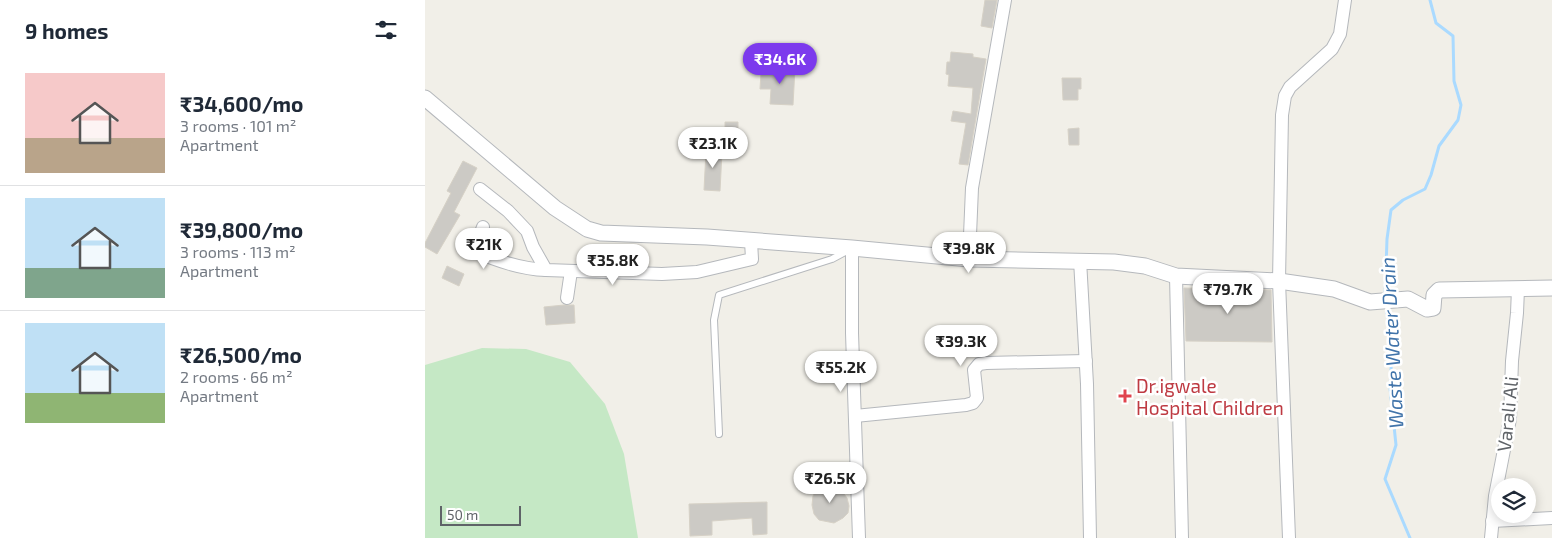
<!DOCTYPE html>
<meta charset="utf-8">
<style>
:root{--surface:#fff;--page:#f2f2f3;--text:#1f2937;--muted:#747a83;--line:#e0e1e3;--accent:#7c3aed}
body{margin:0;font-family:"Exo 2",sans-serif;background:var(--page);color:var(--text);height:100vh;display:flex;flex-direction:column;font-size:19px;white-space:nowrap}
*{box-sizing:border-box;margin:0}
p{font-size:16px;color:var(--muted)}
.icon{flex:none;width:28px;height:28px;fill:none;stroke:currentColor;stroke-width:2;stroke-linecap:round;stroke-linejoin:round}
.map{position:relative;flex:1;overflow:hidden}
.sheet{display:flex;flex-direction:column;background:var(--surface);width:425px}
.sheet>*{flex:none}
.buttons{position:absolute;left:1066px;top:478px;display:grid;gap:10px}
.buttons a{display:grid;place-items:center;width:45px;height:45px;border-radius:50%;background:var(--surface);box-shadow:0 2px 12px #0003;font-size:25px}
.scale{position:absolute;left:15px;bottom:12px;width:81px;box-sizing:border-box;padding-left:5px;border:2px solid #5f6368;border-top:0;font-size:14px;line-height:18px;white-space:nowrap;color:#5f6368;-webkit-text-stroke:4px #fff;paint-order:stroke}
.price{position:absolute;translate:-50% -42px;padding:0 11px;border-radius:18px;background:#fff;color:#222;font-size:16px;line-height:32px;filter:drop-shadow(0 1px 2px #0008)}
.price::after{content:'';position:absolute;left:50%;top:30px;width:15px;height:11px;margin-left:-8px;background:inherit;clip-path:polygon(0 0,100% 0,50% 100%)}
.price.current{background:var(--accent);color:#fff}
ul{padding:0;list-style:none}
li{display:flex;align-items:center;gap:15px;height:125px;padding:0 25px}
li+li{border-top:1px solid var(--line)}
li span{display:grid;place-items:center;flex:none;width:140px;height:100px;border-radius:0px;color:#555}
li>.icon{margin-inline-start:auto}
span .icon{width:60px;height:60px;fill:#fffc;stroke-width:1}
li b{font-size:21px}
h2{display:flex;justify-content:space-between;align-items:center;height:60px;padding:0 25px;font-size:21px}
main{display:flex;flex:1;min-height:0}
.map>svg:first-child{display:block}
</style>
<main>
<section class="sheet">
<h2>9 homes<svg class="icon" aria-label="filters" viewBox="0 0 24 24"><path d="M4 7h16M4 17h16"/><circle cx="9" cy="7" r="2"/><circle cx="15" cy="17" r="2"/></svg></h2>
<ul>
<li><span style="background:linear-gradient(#f6c9c9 65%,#b9a48a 0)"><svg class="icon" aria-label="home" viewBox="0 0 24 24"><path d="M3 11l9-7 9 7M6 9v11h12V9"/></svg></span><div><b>₹34,600/mo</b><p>3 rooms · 101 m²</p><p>Apartment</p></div></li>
<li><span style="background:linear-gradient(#bfe0f5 70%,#7fa58c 0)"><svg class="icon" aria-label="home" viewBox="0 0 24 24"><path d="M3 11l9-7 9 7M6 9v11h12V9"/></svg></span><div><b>₹39,800/mo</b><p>3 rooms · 113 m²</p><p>Apartment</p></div></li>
<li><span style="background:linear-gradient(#bfe0f5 70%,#8fb573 0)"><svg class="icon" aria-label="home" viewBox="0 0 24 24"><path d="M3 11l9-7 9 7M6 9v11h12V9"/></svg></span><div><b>₹26,500/mo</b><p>2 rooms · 66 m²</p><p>Apartment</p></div></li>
</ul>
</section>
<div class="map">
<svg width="1127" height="538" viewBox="0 0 1127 538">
<rect width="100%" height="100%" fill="#f1efe8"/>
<path fill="#c5e8c5" d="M57 348 101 349 145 362 180 404 199 454 213 538H0V365Z"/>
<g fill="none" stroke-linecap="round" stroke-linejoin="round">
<g stroke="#aadaff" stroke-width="3">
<path d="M960 298 962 239 966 210 978 200 1000 189 1006 175 1014 146 1033 120 1036 105 1029 81 1028 36 1011 23 1005 0"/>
<path d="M961 306 967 352 965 388 971 445 960 479 985 538"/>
</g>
</g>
<g fill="#cccac5" stroke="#d6d1c6">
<path d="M560 0H572L567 28 556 26Z"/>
<path d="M526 52 548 54V57L561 59 543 165 534 164 541 123 526 121 528 111 546 114 548 88 523 86 524 75 521 74 522 62H525Z"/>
<path d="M347 67 370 68 368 105 345 104 346 89H335L336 73H347Z"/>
<path d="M637 78H656V89H653V100H638Z"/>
<path d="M300 122H313V131L300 132Z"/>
<path d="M654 128V145H644L643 129Z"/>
<path d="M283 145H294V152H297L295 191 279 190 281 151H282Z"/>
<path d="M38 161 52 168 29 212 35 215 12 254 0 247V243L26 193 22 191Z"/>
<path d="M22 266 39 274 34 286 17 278Z"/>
<path d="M759 288 846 290 847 342 761 341Z"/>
<path d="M139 305H149L150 323 121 325 119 307Z"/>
<path d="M398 486H413L422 498 424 506 423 513 418 518 409 523 394 520 389 514 387 505 388 496 391 490Z"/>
<path d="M342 502V534L328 535 327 518 287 521V535L265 536 264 504Z"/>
</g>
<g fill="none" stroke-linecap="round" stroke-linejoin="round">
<g stroke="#b5b8bc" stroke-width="8">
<path id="service" d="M294 434 289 320 294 295 407 259 422 251"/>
</g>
<g stroke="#b5b8bc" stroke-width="14">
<g id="minor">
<path d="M55 189 83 211 102 231 108 247 121 270 237 274 272 272 327 259 326 241"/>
<path d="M58 227 49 251C73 261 96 269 121 270"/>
<path d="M427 248V333L434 538"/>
<path d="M544 259 547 188 580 0"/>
<path d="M655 260 662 384 665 538"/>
<path d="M751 276 757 538"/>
<path d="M142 298 146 271"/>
<path d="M430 416 541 405 548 403 552 398 549 370 554 364 561 363 661 361"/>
<path d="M1067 521 1127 518"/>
<path d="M864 538 854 281 857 115 860 96 865 87 907 49 915 34 920 0"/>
<path d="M1066 538 1070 496 1085 419 1087 361 1092 313 1093 289"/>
</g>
</g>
<g stroke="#b5b8bc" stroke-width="17">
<path id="tertiary" d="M0 98 130 208 162 229 176 233 282 237 427 248 544 259 689 262 720 266 751 276 854 281 909 289 945 302 983 299 1002 309 1008 308 1009 295 1014 290 1127 288"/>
</g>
<use href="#service" stroke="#fff" stroke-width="6"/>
<use href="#minor" stroke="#fff" stroke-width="12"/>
<use href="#tertiary" stroke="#fff" stroke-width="15"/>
</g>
<path fill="#e0444e" stroke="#fff" stroke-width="2" d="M697.5 388.5h5v5h5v5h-5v5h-5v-5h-5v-5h5z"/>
<g text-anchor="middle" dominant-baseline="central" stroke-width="5" stroke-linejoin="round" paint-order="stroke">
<g font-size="19" fill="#be3a42" stroke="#fff" text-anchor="start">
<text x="711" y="385">Dr.igwale<tspan x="711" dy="22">Hospital Children</tspan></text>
</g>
<g font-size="19" fill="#5f6368" stroke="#fff">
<text transform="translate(1082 414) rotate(-84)">Varali Ali</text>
</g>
<g font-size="20" font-style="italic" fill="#4174aa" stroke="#fff">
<text transform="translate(966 343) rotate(-93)">Waste Water Drain</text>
</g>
</g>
</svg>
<div class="buttons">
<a><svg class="icon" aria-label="layers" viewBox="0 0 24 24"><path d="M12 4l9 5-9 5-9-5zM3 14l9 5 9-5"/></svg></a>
</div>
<div class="scale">50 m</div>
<b class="price current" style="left:355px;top:85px">₹34.6K</b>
<b class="price" style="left:288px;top:169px">₹23.1K</b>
<b class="price" style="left:59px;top:270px">₹21K</b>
<b class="price" style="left:544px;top:274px">₹39.8K</b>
<b class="price" style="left:188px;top:286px">₹35.8K</b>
<b class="price" style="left:803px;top:315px">₹79.7K</b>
<b class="price" style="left:536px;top:367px">₹39.3K</b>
<b class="price" style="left:416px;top:393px">₹55.2K</b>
<b class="price" style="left:405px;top:504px">₹26.5K</b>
</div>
</main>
